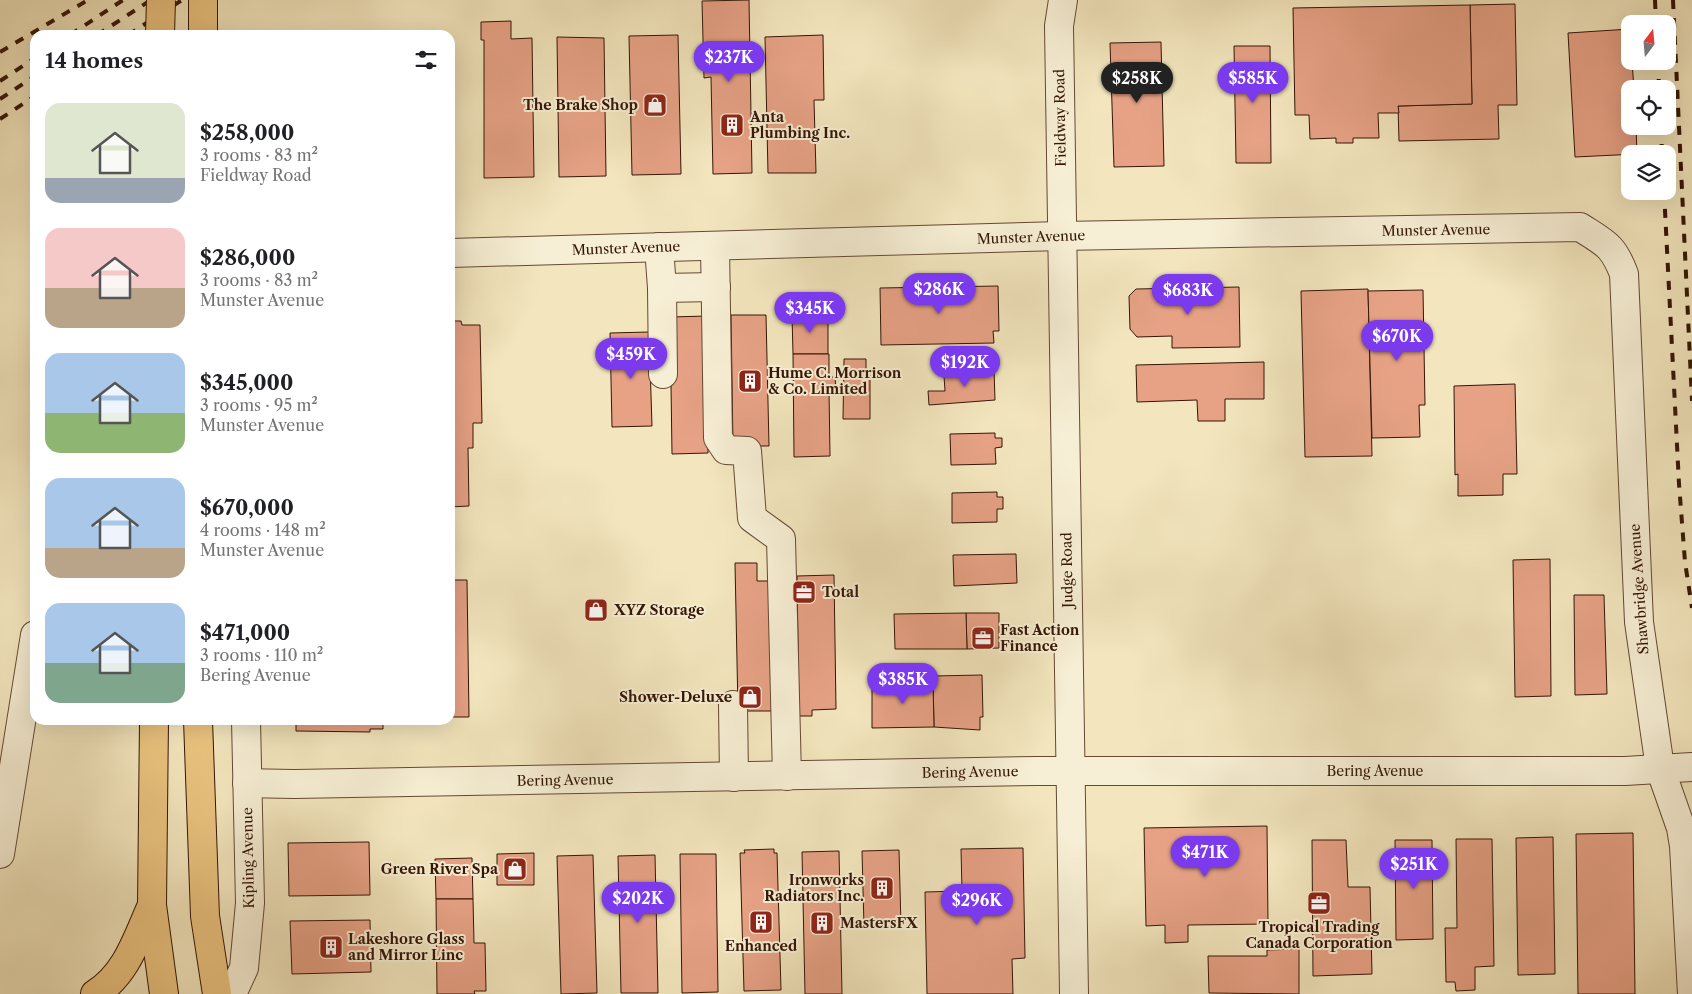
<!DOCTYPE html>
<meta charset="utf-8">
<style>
:root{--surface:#fff;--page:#f2f2f2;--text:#202124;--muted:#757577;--accent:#7c3aed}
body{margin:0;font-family:"Libre Caslon Text",serif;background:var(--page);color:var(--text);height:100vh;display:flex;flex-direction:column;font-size:19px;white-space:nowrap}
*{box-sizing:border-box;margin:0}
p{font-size:16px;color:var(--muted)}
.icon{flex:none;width:28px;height:28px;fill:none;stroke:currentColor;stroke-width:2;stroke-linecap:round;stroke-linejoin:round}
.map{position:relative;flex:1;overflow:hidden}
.details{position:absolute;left:30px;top:30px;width:425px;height:695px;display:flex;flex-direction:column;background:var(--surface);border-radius:15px;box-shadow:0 5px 20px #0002}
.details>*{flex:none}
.needle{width:32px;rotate:16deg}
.buttons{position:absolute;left:1621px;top:15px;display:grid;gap:10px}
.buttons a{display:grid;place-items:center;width:55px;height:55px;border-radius:10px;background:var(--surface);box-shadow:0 5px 20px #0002;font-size:25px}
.price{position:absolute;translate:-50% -42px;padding:0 11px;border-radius:18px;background:var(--accent);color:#fff;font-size:16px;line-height:32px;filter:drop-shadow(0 1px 2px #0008)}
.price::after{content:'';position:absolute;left:50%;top:30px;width:15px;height:11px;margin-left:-8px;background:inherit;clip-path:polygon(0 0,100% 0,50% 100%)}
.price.selected{background:#222;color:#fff}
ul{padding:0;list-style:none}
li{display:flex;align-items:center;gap:15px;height:125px;padding:0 15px}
li span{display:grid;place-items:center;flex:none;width:140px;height:100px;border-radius:15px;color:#555}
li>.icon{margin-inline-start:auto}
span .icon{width:60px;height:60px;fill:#fffc;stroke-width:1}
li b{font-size:21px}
h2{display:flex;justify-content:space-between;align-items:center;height:60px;padding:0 15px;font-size:21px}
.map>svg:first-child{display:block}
</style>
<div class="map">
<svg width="1692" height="994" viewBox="0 0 1692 994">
<rect width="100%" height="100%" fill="#f3e6be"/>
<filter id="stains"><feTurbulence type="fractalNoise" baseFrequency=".004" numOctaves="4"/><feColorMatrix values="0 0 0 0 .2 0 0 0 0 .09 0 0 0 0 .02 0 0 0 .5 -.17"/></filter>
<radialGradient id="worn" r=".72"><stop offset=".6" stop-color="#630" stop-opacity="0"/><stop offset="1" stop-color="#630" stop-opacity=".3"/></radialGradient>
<g fill="#e7a286" stroke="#341505">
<path d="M749 0 752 173 713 174 711 77 704 78 702 1Z"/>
<path d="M1515 4 1517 105H1498L1499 139 1399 141 1398 106 1472 104 1470 5Z"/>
<path d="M1470 5 1472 104 1398 106 1399 113H1378L1379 138H1353V143H1336V138L1310 139 1309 115H1295L1293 8Z"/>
<path d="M511 21V39L532 38 534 177 484 178V40H481V22Z"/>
<path d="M1630 29V61H1632L1634 89H1630V126H1636L1637 154 1575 157 1568 33Z"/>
<path d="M678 35 681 174 632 175 629 36Z"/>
<path d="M823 35 824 100H814L816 173H768L765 37Z"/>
<path d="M557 37 604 38 606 176 559 177Z"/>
<path d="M1161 42 1164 166 1114 167 1110 43Z"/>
<path d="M1234 46H1270L1271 163H1236Z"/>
<path d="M998 286 999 331H993L994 343 881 345 880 288Z"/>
<path d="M1239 287 1240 347 1172 348V336L1137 337 1130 329 1129 296 1136 289Z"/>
<path d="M1368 289 1372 456 1305 457 1301 291Z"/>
<path d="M1423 290 1425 405H1419L1420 437 1372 438 1368 291Z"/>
<path d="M731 315H766L769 446H733Z"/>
<path d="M792 315H828V354H793Z"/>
<path d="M707 316 708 453 672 454 670 317Z"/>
<path d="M450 321H461L462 325H480L482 423H473V448H468L469 506 450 507Z"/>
<path d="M649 332 652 426 612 427 610 333Z"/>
<path d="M793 354H829V377H835L836 390H829L830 456 794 457Z"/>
<path d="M844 359H866V375H870V419H843Z"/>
<path d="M1264 362V399H1225V421H1198L1197 400 1137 402 1136 365Z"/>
<path d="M994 370 995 400 929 405 928 391H945L944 376H949V371Z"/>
<path d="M1515 384 1517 474H1503V495L1458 496V474L1455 475 1454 386Z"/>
<path d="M995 433V438H1002V447L995 448 996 464 951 465 950 434Z"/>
<path d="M997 492V497H1003V509H997V522L952 523V493Z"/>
<path d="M1016 554 1017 583 954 586 953 555Z"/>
<path d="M1550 559 1551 696 1515 697 1513 560Z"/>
<path d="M735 563H757V581H772L775 711H738Z"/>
<path d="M834 575 836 709 812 710V716H799L797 576Z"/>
<path d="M450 580H467L469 717H450Z"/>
<path d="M1574 595H1604L1607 694 1575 695Z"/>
<path d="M966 613H999V648L967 649Z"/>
<path d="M966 613 967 649H895L894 614Z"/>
<path d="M982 675 983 717H980V730L934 727 933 676Z"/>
<path d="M933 682 934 727 872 728V683Z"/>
<path d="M296 720H383V729H370V732L296 731Z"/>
<path d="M1267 826 1268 924 1188 925V942L1165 943V925L1146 926 1144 828Z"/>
<path d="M1633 833 1635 994H1578L1576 834Z"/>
<path d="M1553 837 1555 974 1518 975 1516 838Z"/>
<path d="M1456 839H1492L1494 966 1475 967V990L1456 991 1455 982H1446L1445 928H1457Z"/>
<path d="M1312 840H1346L1348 887H1370L1372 974 1313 976Z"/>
<path d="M1395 840H1432L1433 939 1396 940Z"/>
<path d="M369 842 370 895 289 896 288 843Z"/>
<path d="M1023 848 1025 958 1012 959 1013 994H927L925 892 962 891 961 849Z"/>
<path d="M774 849V853H777L781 990 744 991 740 853H745L744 850Z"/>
<path d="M899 850 901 926 864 927 862 851Z"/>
<path d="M839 851 842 994H805L802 852Z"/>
<path d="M534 853V885H497V854Z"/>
<path d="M680 854H716L718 992 682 993Z"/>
<path d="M593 855 597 993 561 994 557 856Z"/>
<path d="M655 855 658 993H621L618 856Z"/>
<path d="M472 858 473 899H436L435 859Z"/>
<path d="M436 899H473L474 943H485L486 991H474L475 994H437Z"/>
<path d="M370 920 371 972 292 974 290 921Z"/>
<path d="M1299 949V994L1209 993 1208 956H1267V950Z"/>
</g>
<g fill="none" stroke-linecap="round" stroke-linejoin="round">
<g stroke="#644933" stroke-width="30">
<g id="minor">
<path d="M1063 0 1059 26 1074 994"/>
<path d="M715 246 718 438 726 450 747 451 752 518 781 539 787 776"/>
<path d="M659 247 662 288 716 287"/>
<path d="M450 253 1061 236 1580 227C1605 243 1613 245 1624 274L1639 622 1660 768 1681 828 1684 846 1692 994"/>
<path d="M662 288 663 374"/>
<path d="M733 705 734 777"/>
<path d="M247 783 294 784 1037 771H1625L1692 767"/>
<path d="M0 854 35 635"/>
<path d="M232 994 244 968 250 903 246 720"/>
</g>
</g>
<g stroke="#341505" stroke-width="30">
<g id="major">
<path d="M203 0V35"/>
<path d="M154 720 152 905 164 994"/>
<path d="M198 720 205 916 217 994"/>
<path d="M95 994C127 974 137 938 152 905"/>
</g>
</g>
<use href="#minor" stroke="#f7efd5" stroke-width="28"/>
<use href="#major" stroke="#eac37f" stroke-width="28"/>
<g stroke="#341505" stroke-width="4" stroke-dasharray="9 9" stroke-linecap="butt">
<path d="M1655 0 1656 24"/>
<path d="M1673 0 1692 401"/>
<path d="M70 35 123 0"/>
<path d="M97 35 151 0"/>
<path d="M128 35 182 0"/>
<path d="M0 52 88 0"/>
<path d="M1658 61 1659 89"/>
<path d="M0 81 35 58"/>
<path d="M0 99 35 76"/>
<path d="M0 119 35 96"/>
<path d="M1661 126 1662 154"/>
<path d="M1664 191 1679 484 1685 562 1692 608"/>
</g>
<g stroke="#341505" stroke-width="30" stroke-linecap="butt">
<path id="major-bridge" d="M160 35 161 0"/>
</g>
<use href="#major-bridge" stroke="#eac37f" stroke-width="28"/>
</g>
<defs>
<g id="shop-square" transform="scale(1.25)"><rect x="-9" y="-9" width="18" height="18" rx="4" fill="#8f2418" stroke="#f7efd5"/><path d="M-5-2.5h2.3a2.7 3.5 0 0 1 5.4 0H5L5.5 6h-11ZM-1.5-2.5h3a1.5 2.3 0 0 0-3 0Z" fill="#fff"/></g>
<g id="building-square" transform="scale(1.25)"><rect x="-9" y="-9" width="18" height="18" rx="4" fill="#8f2418" stroke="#f7efd5"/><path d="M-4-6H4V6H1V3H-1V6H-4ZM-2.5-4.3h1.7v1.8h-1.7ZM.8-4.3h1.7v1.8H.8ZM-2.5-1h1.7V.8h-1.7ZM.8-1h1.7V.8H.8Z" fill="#fff"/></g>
<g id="office-square" transform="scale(1.25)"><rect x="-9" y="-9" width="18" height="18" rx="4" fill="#8f2418" stroke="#f7efd5"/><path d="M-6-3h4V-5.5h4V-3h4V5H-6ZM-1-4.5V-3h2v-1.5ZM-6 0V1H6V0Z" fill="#fff"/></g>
</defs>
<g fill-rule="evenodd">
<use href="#shop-square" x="655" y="105"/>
<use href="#building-square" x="732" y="125"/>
<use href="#building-square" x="750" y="381"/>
<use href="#office-square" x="804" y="592"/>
<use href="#shop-square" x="596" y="610"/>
<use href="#office-square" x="983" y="638"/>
<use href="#shop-square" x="750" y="697"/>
<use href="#shop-square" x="515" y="869"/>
<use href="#building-square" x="882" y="888"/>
<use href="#office-square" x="1319" y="903"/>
<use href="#building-square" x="761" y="922"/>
<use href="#building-square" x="822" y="923"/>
<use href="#building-square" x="331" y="947"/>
</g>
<g text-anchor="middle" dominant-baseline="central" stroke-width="4" stroke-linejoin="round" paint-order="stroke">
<g font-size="14" font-weight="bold" fill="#341505" stroke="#f7efd5" text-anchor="start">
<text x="638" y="105" text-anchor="end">The Brake Shop</text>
<text x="750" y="117">Anta<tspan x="750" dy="16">Plumbing Inc.</tspan></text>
<text x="768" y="373">Hume C. Morrison<tspan x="768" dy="16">&amp; Co. Limited</tspan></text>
<text x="822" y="592">Total</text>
<text x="614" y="610">XYZ Storage</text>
<text x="1000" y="630">Fast Action<tspan x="1000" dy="16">Finance</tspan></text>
<text x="732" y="697" text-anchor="end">Shower-Deluxe</text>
<text x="498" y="869" text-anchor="end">Green River Spa</text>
<text x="864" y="880" text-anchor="end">Ironworks<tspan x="864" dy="16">Radiators Inc.</tspan></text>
<text x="840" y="923">MastersFX</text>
<text x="1319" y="927" text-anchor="middle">Tropical Trading<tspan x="1319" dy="16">Canada Corporation</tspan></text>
<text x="348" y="939">Lakeshore Glass<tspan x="348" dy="16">and Mirror Linc</tspan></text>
<text x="761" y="946" text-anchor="middle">Enhanced</text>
</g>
<g font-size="14" fill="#341505" stroke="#f7efd5">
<text transform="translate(1060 118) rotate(-91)">Fieldway Road</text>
<text transform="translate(1436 230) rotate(-1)">Munster Avenue</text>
<text transform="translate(1031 237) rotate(-2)">Munster Avenue</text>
<text transform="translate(626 248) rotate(-2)">Munster Avenue</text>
<text transform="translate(1067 570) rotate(-91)">Judge Road</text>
<text transform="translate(1639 589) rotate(-94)">Shawbridge Avenue</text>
<text x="1375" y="771">Bering Avenue</text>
<text transform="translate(970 772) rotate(-1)">Bering Avenue</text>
<text transform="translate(565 780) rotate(-1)">Bering Avenue</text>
<text transform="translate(248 858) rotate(-91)">Kipling Avenue</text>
</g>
</g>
<rect width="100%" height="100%" filter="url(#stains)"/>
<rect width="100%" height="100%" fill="url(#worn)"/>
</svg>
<div class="buttons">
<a><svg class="needle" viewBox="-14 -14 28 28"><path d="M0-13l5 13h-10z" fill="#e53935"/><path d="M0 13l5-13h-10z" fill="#757577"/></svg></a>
<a><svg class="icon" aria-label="locate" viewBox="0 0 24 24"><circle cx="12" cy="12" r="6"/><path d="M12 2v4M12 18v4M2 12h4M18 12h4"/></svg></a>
<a><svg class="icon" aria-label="layers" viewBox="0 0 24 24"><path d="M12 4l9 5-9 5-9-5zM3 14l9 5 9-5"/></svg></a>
</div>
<b class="price" style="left:729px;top:83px">$237K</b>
<b class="price selected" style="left:1137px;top:104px">$258K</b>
<b class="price" style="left:1253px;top:104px">$585K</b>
<b class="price" style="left:939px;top:315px">$286K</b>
<b class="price" style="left:1188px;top:316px">$683K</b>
<b class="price" style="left:810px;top:334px">$345K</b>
<b class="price" style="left:1397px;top:362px">$670K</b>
<b class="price" style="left:631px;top:380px">$459K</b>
<b class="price" style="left:965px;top:388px">$192K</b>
<b class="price" style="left:903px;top:705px">$385K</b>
<b class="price" style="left:1205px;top:878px">$471K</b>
<b class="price" style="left:1414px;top:890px">$251K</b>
<b class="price" style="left:638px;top:924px">$202K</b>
<b class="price" style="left:977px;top:926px">$296K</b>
<section class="details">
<h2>14 homes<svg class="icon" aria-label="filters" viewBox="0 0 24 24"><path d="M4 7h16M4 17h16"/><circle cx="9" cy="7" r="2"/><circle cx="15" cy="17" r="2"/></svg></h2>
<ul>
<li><span style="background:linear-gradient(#dfe7d0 75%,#9aa5b1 0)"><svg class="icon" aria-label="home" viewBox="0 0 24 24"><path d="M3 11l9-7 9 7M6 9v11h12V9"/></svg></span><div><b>$258,000</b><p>3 rooms · 83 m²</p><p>Fieldway Road</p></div></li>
<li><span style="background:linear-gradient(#f6c9c9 60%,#b9a48a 0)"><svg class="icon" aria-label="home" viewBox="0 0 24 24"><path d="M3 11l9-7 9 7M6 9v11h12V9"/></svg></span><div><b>$286,000</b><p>3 rooms · 83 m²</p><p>Munster Avenue</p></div></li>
<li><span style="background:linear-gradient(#a9c7e8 60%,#8fb573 0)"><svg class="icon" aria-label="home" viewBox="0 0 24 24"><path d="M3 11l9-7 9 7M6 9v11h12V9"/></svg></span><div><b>$345,000</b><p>3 rooms · 95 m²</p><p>Munster Avenue</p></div></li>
<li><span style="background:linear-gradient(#a9c7e8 70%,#b9a48a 0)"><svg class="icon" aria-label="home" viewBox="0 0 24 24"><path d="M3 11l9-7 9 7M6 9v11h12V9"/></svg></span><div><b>$670,000</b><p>4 rooms · 148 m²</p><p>Munster Avenue</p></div></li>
<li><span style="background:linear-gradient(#a9c7e8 60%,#7fa58c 0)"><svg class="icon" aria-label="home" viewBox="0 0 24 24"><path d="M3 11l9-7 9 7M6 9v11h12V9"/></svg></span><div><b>$471,000</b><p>3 rooms · 110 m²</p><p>Bering Avenue</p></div></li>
</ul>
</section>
</div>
